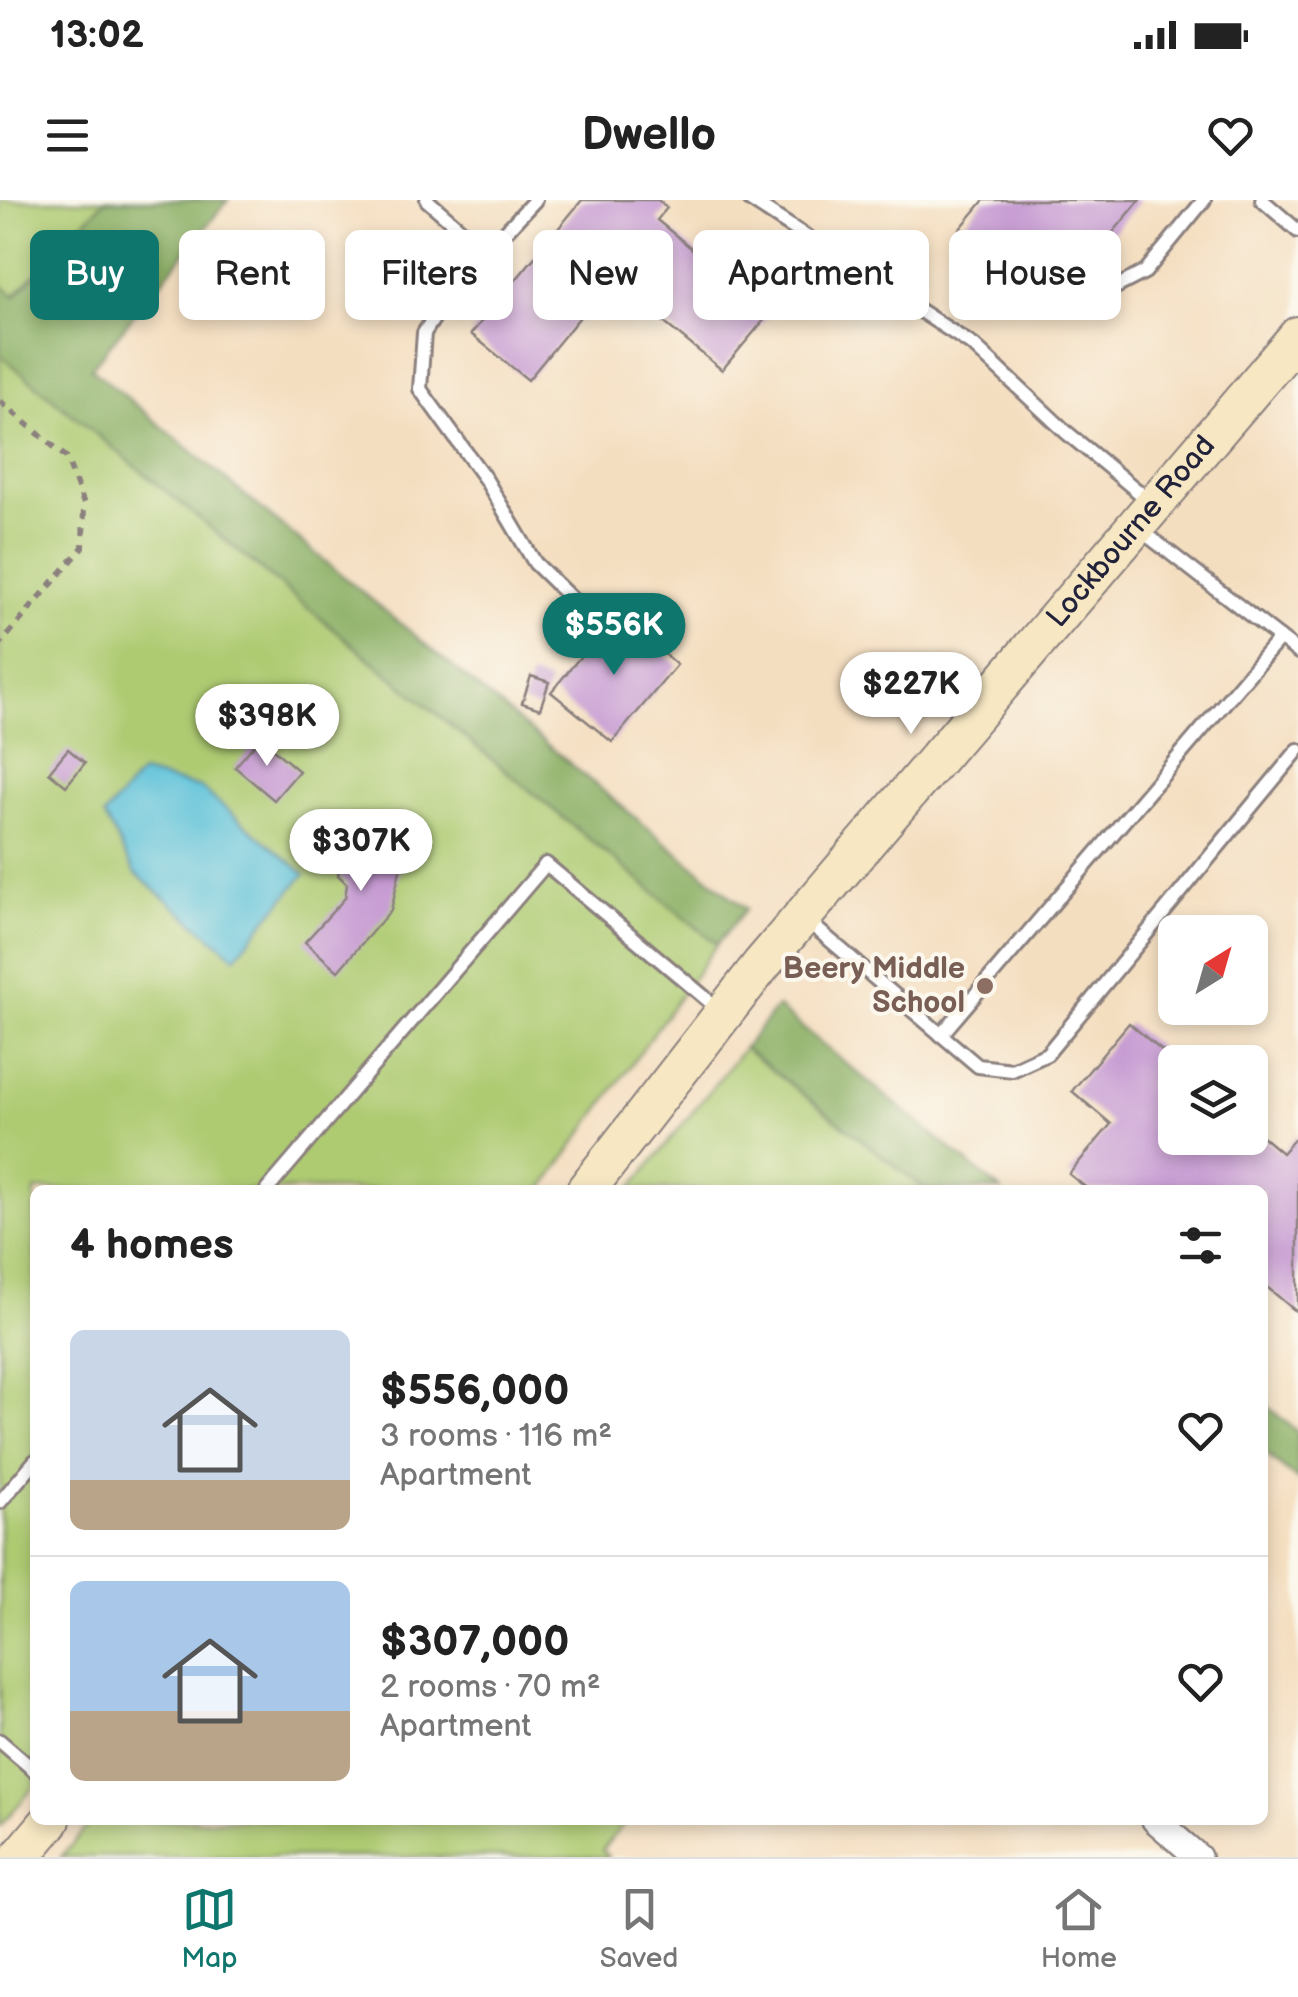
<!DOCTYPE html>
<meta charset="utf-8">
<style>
:root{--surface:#fff;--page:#f2f2f2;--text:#222;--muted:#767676;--line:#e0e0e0;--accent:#0f766e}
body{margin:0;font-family:"Balsamiq Sans",sans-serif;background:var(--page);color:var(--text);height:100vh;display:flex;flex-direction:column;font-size:38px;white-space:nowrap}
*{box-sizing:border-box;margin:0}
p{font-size:32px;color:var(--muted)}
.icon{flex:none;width:55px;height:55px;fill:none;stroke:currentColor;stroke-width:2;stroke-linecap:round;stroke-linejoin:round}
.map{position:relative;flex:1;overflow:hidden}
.sheet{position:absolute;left:30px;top:985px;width:1238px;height:640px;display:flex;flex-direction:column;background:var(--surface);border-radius:15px;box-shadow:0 5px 15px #0003}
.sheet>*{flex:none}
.guide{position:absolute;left:30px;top:30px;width:1240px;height:90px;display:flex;gap:20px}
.needle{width:65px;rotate:37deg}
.fabs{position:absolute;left:1158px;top:715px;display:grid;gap:20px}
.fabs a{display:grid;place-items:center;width:110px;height:110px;border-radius:15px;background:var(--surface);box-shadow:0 5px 15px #0003;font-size:50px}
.price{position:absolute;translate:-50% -85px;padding:0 22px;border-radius:35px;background:#fff;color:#222;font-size:32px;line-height:65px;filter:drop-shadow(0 2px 5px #0008)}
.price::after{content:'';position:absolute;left:50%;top:60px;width:30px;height:22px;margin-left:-15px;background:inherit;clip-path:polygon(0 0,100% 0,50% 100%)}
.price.current{background:var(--accent);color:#fff}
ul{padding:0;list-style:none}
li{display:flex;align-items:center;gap:30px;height:250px;padding:0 40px}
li+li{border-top:2px solid var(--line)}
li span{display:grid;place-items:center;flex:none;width:280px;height:200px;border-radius:15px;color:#555}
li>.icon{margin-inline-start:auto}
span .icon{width:120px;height:120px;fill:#fffc;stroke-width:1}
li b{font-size:42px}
h2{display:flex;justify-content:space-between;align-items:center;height:120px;padding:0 40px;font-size:42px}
.pill{padding:0 35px;border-radius:15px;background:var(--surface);box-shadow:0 5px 15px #0003;font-size:35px;line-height:90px}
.pill.current{background:var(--accent);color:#fff}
.status{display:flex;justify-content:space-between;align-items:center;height:70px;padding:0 50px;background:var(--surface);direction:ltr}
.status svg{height:28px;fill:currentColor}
header{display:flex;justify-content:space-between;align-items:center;height:130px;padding:0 40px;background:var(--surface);font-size:45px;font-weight:700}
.menu{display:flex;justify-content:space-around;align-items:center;height:140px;border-top:2px solid var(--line);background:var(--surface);font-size:28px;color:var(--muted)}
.menu a{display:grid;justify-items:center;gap:5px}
.menu .current{color:var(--accent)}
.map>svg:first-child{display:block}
</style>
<div class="status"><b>13:02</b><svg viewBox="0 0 49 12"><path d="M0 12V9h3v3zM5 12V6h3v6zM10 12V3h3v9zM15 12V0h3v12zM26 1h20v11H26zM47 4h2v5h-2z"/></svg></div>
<header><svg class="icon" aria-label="menu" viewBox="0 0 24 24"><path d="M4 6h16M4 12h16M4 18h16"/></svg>Dwello<svg class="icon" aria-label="heart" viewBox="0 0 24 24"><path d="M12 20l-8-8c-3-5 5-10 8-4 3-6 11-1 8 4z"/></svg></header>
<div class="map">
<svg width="1298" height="1657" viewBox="0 0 1298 1657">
<rect width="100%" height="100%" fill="#fbf7ec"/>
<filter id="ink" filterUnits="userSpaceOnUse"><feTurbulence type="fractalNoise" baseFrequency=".01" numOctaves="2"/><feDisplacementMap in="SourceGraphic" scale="20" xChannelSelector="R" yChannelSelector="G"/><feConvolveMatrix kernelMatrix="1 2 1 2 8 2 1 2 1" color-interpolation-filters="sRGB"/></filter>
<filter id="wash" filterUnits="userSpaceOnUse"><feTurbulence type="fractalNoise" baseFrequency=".0048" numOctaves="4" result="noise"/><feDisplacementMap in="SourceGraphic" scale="40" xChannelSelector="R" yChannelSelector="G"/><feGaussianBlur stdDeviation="2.25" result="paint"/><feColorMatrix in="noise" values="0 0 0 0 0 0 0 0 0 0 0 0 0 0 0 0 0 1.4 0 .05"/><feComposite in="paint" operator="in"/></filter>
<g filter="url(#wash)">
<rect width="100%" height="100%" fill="#f4dec0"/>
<g fill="#aecb72" stroke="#687656" stroke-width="2.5">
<path d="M0 0H105L14 96 0 85Z"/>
<path d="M0 155 717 744 542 990H35V1586L0 1626Z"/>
<path d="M744 848 926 990H630Z"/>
<path d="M93 1620H627L602 1650 608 1657H61Z"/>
</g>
<g fill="#8aaf64" stroke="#566850" stroke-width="2.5">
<path d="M105 0H228L91 168 746 709 717 744 0 155V85L15 96Z"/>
<path d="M777 807 1001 990H926L744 848Z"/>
<path d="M1263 1203 1298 1232V1280L1263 1252Z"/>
</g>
<path fill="#5bc1d9" stroke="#3e728a" stroke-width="2.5" d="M141 573 201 588 305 674 235 757 135 673 104 616Z"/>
<g id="blocks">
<g fill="#c497d2">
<path d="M582 0H658L667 8 657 20 770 113 722 170 611 79 528 180 471 134Z"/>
<path d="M984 0H1140L1051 107 959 30Z"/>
<path d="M616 414 677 465 612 542 551 492Z"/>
<path d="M531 476 549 482 540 509 522 503Z"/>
<path d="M260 538 299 571 274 600 235 567Z"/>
<path d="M68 549 85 563 66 586 49 572Z"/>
<path d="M348 626 407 639 391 710 338 771 305 742 345 698 347 684 338 675Z"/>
<path d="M1129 823 1175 862V938H1250V926L1282 953 1298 935V1113L1262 1083V990H1089L1069 974 1111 924 1072 891Z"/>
</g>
</g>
</g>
<g filter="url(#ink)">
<use href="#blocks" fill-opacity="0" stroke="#8b807e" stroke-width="2.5"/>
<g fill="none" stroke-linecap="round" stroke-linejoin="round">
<g stroke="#8b807e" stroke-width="18">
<g id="lane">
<path d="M427 0 485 51"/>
<path d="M535 0 453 88 424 133 420 189 486 280 535 363 587 414"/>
<path d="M750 0 974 146 1066 232 1152 303"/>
<path d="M1262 0 1298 31"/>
<path d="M1083 104 1145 72 1204 0"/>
<path d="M1138 328 1298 452"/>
<path d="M804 718 978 866 1012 870 1047 854 1298 550"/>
<path d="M941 835 1280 438"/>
<path d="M267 990 546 664 722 812"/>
<path d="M0 1302 35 1261"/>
<path d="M0 1541 35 1571"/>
</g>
</g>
<g stroke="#8b807e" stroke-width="30">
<path id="street" d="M1155 1620 1198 1657"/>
</g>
<g stroke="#8b807e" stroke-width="42">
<g id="secondary">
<path id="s1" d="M586 990 762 764 1298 136"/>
<path d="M20 1657 51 1620"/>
</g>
</g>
<path stroke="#8b807e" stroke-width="6" stroke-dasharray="8 8" stroke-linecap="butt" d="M0 201 66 257 84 304 83 347 0 444"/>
<use href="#lane" stroke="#fff" stroke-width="12"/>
<use href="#street" stroke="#fff" stroke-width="25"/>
<use href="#secondary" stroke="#f7e8c3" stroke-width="38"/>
</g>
</g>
<circle fill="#8d6e63" stroke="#fbf7ec" stroke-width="4" cx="985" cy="786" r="10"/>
<g text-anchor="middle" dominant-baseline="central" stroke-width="8" stroke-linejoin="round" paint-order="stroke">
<g font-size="30" fill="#22223b" stroke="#fbf7ec">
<text stroke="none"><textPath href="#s1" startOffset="855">Lockbourne Road</textPath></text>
</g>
<g font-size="30" font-weight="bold" fill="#785e54" stroke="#fbf7ec" text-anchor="end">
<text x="965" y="769">Beery Middle<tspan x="965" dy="34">School</tspan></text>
</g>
</g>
</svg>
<div class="fabs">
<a><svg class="needle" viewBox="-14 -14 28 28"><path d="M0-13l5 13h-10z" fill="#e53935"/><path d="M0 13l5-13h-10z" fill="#767676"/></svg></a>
<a><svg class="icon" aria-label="layers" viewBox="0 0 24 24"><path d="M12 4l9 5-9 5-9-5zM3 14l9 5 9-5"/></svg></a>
</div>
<b class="price current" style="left:614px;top:478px">$556K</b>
<b class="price" style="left:911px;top:537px">$227K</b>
<b class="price" style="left:267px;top:569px">$398K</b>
<b class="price" style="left:361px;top:694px">$307K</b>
<div class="guide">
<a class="pill current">Buy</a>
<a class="pill">Rent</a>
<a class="pill">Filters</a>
<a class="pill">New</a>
<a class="pill">Apartment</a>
<a class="pill">House</a>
</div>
<section class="sheet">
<h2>4 homes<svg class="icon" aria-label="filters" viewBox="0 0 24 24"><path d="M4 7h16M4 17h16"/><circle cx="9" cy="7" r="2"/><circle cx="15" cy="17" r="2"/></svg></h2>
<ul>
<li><span style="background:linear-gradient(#c9d6e8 75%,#b9a48a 0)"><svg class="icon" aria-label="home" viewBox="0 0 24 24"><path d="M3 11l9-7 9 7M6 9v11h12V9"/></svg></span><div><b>$556,000</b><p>3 rooms · 116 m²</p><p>Apartment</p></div><svg class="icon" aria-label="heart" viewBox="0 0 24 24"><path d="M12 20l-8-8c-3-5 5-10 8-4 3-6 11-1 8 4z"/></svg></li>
<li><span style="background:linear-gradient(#a9c7e8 65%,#b9a48a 0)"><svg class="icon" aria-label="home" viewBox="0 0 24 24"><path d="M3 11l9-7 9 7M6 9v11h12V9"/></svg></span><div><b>$307,000</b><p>2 rooms · 70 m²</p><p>Apartment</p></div><svg class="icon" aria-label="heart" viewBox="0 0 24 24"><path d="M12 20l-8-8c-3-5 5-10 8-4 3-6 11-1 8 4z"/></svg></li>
</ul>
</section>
</div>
<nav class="menu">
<a class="current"><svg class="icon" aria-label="map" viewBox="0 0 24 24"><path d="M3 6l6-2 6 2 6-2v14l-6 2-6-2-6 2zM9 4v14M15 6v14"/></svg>Map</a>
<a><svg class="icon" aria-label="saved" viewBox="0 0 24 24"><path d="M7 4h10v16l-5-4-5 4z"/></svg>Saved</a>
<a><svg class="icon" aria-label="home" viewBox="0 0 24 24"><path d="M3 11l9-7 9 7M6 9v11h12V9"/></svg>Home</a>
</nav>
